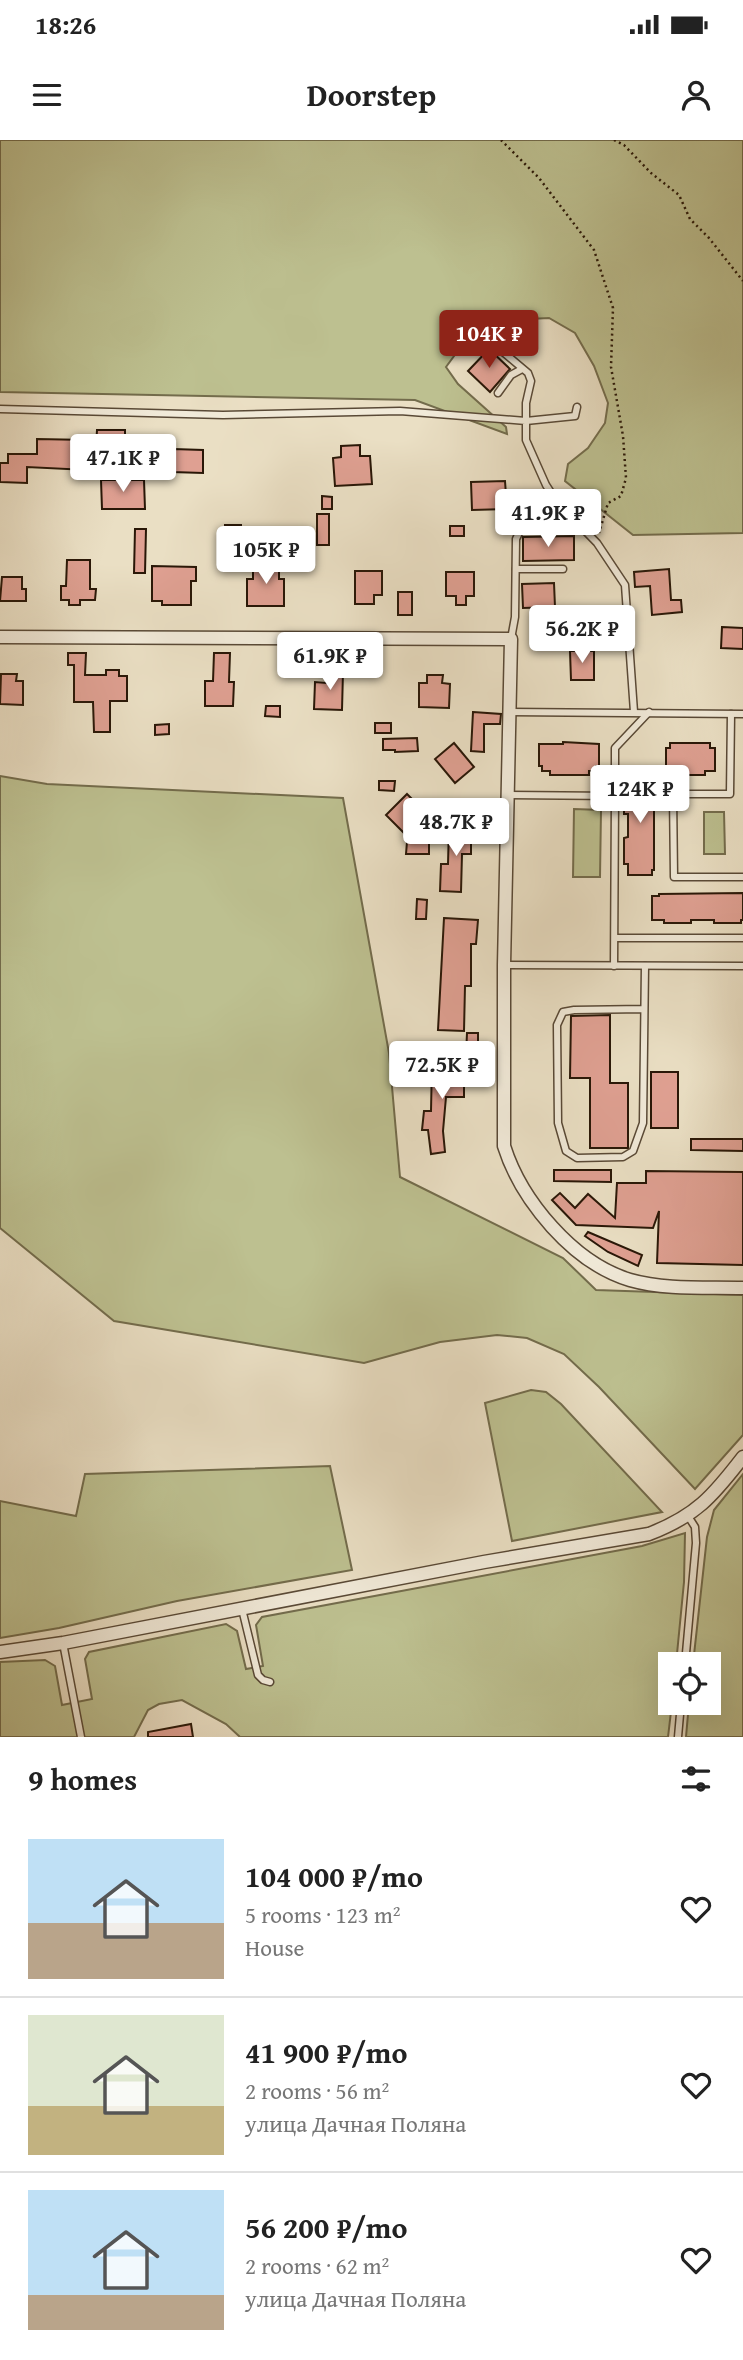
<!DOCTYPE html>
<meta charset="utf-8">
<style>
:root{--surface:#fff;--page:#f6f6f6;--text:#222;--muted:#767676;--line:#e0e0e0;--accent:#8f2418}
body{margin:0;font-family:"Gentium Book Plus",serif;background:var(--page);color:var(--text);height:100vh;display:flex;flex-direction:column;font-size:26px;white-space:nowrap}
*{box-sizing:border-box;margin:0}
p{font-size:23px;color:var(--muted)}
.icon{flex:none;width:38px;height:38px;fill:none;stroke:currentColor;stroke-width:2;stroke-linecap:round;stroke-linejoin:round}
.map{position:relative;height:1597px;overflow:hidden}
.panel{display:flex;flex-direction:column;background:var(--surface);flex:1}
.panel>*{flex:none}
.tools{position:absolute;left:658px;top:1512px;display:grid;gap:14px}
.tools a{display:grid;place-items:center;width:63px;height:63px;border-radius:0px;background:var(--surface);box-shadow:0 7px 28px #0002;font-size:35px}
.price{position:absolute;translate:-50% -60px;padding:0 16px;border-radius:7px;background:#fff;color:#222;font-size:23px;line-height:46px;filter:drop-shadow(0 2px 4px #0008)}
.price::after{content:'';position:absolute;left:50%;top:42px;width:21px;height:16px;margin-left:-10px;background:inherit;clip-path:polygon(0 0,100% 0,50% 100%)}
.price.current{background:var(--accent);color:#fff}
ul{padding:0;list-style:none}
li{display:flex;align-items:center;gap:21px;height:175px;padding:0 28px}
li+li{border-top:2px solid var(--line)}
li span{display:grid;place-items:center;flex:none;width:196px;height:140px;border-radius:0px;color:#555}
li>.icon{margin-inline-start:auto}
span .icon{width:84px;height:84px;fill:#fffc;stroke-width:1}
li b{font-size:30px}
h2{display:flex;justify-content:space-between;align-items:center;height:84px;padding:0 28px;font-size:30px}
.status{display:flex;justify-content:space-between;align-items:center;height:49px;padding:0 35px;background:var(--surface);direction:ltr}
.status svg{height:19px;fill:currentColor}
header{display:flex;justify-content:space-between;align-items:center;height:91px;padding:0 28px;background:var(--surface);font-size:32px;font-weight:700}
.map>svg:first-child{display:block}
</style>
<div class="status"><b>18:26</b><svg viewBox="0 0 49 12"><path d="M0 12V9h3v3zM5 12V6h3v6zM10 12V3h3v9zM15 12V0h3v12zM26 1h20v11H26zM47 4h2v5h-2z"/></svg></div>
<header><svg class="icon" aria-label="menu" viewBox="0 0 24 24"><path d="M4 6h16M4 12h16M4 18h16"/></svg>Doorstep<svg class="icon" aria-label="person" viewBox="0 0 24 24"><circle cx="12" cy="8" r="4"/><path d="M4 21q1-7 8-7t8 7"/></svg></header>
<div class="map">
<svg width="743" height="1597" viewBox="0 0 743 1597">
<rect width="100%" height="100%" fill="#eadfc4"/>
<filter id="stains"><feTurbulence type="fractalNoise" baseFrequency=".00286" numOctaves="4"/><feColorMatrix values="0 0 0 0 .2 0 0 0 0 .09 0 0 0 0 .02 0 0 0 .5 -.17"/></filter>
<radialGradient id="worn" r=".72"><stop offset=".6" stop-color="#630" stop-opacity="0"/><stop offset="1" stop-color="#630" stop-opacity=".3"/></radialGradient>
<g fill="#bdc090" stroke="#736c4c" stroke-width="2">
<path d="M0 0H743V393L633 395 565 341 568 324 588 308 605 283 608 263 594 226 575 193 549 178 508 180 471 193 446 227 458 244 506 287 507 294 415 260 0 252Z"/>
<path d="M0 636 47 644 343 658 389 913 400 1037 563 1118 596 1150 743 1155V1295L695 1349 599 1247 564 1214 527 1198 497 1195 440 1202 364 1223 114 1181 0 1088Z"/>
<path d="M574 669 601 670 600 737H573Z"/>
<path d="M704 672H724L725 714H704Z"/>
<path d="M531 1250 546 1252 561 1264 662 1372 512 1401 485 1263Z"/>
<path d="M330 1326 352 1430 177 1461 59 1488 0 1498V1361L76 1376 85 1334Z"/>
<path d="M743 1334V1597H686L689 1563H709V1524H693L707 1397 714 1370Z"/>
<path d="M685 1393 684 1442 676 1524H670L672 1563 668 1597H240L226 1584 182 1560 159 1564 148 1570 134 1597H0V1522L45 1520 55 1526 62 1565 92 1559 85 1519 89 1512 226 1484 237 1491 246 1529 263 1526 256 1485 262 1477 642 1406Z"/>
</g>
<g fill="#dfa092" stroke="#291707" stroke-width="2">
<path d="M489 209 510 229 490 252 468 231Z"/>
<path d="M97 290H125V307H96Z"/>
<path d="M37 299 87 300V330L27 327V343L0 342V323H8V314H37Z"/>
<path d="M360 305V316H370L372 344 335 346 333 318 341 317V306Z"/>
<path d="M173 309 203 310V333L172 332Z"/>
<path d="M101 340H144L145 369H102Z"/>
<path d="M505 341 507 369 472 370 471 342Z"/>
<path d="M322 356 332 357V369H322Z"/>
<rect x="317" y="374" width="12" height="31"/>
<rect x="225" y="385" width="16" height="24"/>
<rect x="450" y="386" width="14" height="10"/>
<path d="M135 389H146L145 433H134Z"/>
<path d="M574 396V420L523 421V397Z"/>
<path d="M67 420H90V449H96L95 460H80V465H69V460H61V446H66Z"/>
<path d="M253 422H279V439H284V466H247V439H253Z"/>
<path d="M152 426 196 427V441H191V465H162V461H152Z"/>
<path d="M669 429 671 460H681L682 472 652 475 650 446 635 447 634 432Z"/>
<path d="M355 431H382V455H374V464H355Z"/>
<path d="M446 432H474V456H466V465H456V456H446Z"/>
<path d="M2 437H22V449H26V461H0Z"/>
<path d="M554 443 555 467 523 468 522 444Z"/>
<rect x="398" y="452" width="14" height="23"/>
<path d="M569 466H580V485H570Z"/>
<path d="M722 487 743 488V509L721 508Z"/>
<path d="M570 511H594V540H571Z"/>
<path d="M358 512 377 513V531L358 530Z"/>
<path d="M68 513H86L85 535H106V530H119V536H127V561H110V592H94L93 562H74V525H68Z"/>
<path d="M214 513H230L229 542H234L233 566H205V541H213Z"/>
<path d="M326 532H343L342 570 314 569 315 542 326 543Z"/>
<path d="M1 534H17L16 541H23V565L0 564Z"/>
<path d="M427 535H443L442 543 450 544 449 568 419 567V543H427Z"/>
<path d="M266 566H280V577L265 576Z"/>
<path d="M473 572 501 574 500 584H484V612L471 611Z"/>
<rect x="375" y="583" width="16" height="10"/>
<path d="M169 584V594L155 595V585Z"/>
<path d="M417 598 418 611 395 612V610H383V599Z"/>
<path d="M563 602 599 604V626H596V631H589V635H550V631H542V626H539V604H563Z"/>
<path d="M454 603 474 627 455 643 435 619Z"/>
<path d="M670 603H710V608H715V631H705V635H677V631H666V608H670Z"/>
<path d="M628 636H654V730H652V735H628V724H624V698L628 697V674H624V648H628Z"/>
<path d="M379 641H395L394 651 379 650Z"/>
<path d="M407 654 427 674 406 695 386 675Z"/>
<path d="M449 686H471V714H462L461 752 440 751 441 724H448Z"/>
<path d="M407 702H429V714H406Z"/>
<path d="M743 753V780H741V783H714V780H691V783H664V780H652V756H659V754Z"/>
<path d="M417 759 427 760 426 779H416Z"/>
<path d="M444 778 478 780 476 804H471V846H465L464 891 438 890Z"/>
<path d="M610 875V943H628V1008H590V938H570L571 876Z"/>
<path d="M467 893H478V916H466Z"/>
<path d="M432 924H464V957H446L443 991 445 1012 431 1014 428 990H422L424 971H431Z"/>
<rect x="651" y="932" width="27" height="56"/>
<path d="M691 999H743V1011L691 1010Z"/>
<path d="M554 1030H611V1042L554 1041Z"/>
<path d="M646 1031 743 1032V1125L657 1123 659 1071 653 1088 576 1085 552 1060 560 1053 575 1068 588 1054 615 1078 617 1043H646Z"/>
<path d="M588 1092 642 1115 638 1126 608 1112 585 1096Z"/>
<path d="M191 1584 193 1597H148V1592Z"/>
</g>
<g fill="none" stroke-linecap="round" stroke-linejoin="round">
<g stroke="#594936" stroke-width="9">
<g id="service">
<path d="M496 206 528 233 531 241 526 263V281L575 276 577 267"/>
<path d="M498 253 511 235 522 229"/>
<path d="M0 269 223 275 400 271 526 281V300L546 345 557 362 597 403 625 445 634 572"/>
<path d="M516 429H563"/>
<path d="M511 499 515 477 516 399 528 374"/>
<path d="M510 572 743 574"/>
<path d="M731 574 730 654H673L674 737H743"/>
<path d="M509 655 615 656 614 826"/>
<path d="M615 656V608L649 572"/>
<path d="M615 798H743"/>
<path d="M504 825 743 826"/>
<path d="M644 869 574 870 563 872 557 885 558 983 566 1011 577 1018 623 1017 633 1011 643 983 645 826"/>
<path d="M242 1469 258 1535 263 1540 270 1542"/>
<path d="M63 1503 81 1597"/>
<path d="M685 1524 696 1403 695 1387 688 1376"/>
<path d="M678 1597 681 1563"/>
</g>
</g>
<g stroke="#594936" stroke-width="15">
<g id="minor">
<path d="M0 497 511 499 504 825V1006C521 1060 573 1123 630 1140 665 1150 706 1147 743 1148"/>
<path d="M0 1512 63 1503 484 1422 649 1394C696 1376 713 1356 743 1317"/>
</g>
</g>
<g stroke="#291707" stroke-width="2.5" stroke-dasharray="2 3.5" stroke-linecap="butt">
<path d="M501 0 539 38 594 110 613 168 611 227 623 296 626 338 621 356 608 363 599 393"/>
<path d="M614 0 624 5 651 33 679 55 690 79 709 98 743 141"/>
</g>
<use href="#service" stroke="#f1ead9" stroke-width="6"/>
<use href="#minor" stroke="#f1ead9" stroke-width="12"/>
</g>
<rect width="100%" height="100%" filter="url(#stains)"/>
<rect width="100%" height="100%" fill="url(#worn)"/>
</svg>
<div class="tools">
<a><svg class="icon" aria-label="locate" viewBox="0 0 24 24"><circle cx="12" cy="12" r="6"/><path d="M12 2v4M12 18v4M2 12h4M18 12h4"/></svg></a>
</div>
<b class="price current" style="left:489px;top:230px">104K ₽</b>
<b class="price" style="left:123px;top:354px">47.1K ₽</b>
<b class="price" style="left:548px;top:409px">41.9K ₽</b>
<b class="price" style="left:266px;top:446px">105K ₽</b>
<b class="price" style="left:582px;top:525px">56.2K ₽</b>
<b class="price" style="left:330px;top:552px">61.9K ₽</b>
<b class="price" style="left:640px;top:685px">124K ₽</b>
<b class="price" style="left:456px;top:718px">48.7K ₽</b>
<b class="price" style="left:442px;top:961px">72.5K ₽</b>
</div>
<section class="panel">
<h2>9 homes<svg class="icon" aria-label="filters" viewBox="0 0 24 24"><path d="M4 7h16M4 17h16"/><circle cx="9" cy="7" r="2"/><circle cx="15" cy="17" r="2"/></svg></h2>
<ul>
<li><span style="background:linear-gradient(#bfe0f5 60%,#b9a48a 0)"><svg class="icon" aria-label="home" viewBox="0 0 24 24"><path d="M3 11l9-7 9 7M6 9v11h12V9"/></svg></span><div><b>104 000 ₽/mo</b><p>5 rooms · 123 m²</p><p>House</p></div><svg class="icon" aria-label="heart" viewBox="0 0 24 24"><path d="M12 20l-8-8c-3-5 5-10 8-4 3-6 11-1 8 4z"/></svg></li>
<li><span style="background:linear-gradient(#dfe7d0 65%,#c2b280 0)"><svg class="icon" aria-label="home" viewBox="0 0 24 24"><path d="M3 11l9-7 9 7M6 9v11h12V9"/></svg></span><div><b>41 900 ₽/mo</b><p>2 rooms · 56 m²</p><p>улица Дачная Поляна</p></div><svg class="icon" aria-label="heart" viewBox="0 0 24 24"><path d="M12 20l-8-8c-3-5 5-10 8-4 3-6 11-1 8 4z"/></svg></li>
<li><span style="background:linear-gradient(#bfe0f5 75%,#b9a48a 0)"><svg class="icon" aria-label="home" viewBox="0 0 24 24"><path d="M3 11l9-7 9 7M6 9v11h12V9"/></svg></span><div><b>56 200 ₽/mo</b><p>2 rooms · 62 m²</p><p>улица Дачная Поляна</p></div><svg class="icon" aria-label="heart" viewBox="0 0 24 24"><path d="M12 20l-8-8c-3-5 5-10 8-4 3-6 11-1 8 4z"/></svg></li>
</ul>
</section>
